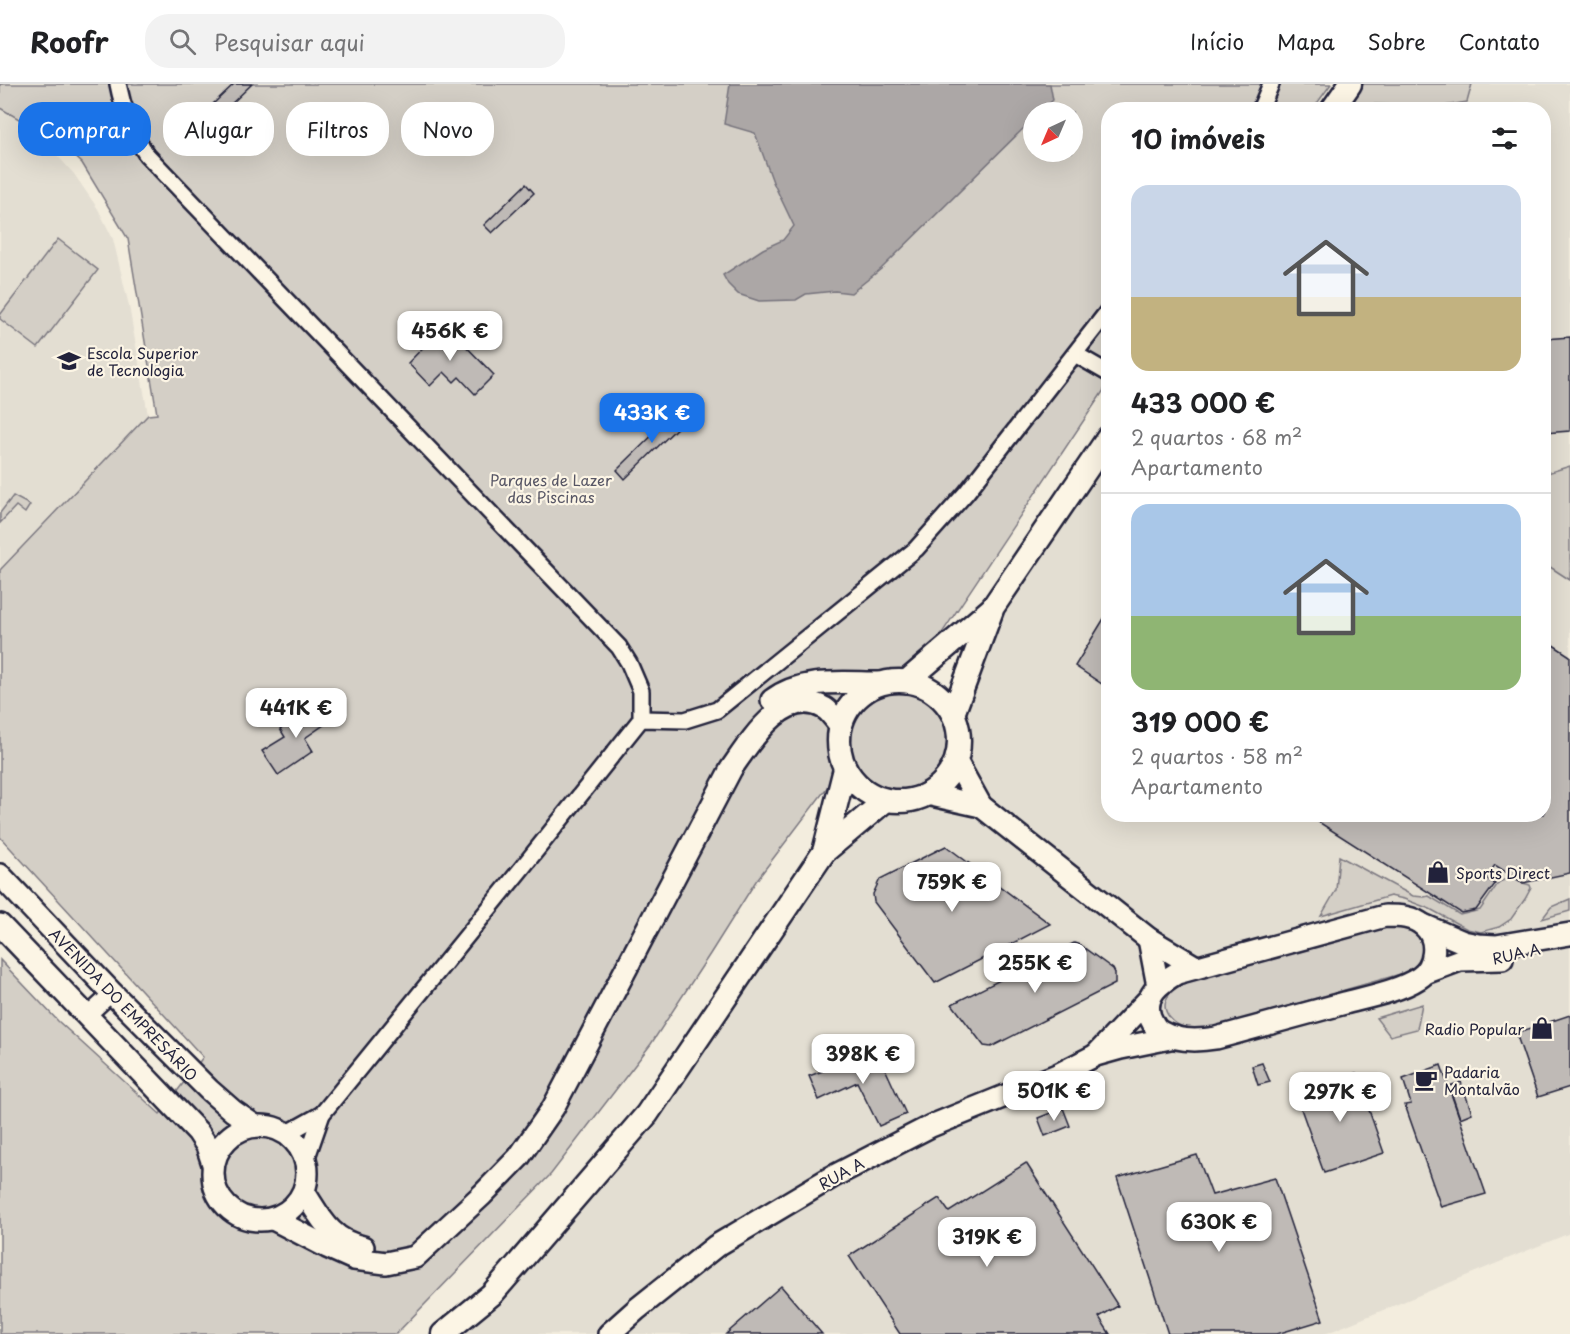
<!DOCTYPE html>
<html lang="pt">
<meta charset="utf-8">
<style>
:root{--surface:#fff;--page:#f2f2f2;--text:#202124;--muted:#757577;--line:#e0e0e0;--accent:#1a73e8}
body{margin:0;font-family:"Playpen Sans",sans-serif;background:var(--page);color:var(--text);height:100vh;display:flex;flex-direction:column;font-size:22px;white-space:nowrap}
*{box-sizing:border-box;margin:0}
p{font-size:20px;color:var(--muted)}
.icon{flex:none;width:33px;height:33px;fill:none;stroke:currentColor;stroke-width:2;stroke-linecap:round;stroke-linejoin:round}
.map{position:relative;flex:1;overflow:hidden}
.drawer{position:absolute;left:1101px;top:18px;width:450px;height:720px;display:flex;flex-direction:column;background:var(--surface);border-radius:24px;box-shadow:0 6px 24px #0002}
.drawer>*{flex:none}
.hud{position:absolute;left:18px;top:18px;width:570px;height:54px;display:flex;gap:12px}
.needle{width:39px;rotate:224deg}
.buttons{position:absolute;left:1023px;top:18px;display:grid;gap:12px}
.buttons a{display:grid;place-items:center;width:60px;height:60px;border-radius:50%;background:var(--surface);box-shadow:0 6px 24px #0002;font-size:30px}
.price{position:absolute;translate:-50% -51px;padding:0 14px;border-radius:12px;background:#fff;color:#222;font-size:20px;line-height:39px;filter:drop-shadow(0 2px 3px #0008)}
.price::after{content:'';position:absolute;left:50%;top:36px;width:18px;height:14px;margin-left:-9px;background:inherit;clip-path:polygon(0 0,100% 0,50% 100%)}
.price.current{background:var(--accent);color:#fff}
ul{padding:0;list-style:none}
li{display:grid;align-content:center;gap:12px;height:318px;padding:0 30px}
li+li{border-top:2px solid var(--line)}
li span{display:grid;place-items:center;height:186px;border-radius:18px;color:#555}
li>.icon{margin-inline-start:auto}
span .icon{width:108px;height:108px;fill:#fffc;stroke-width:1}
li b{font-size:26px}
h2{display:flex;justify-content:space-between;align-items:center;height:72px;padding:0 30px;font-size:26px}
.pill{padding:0 21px;border-radius:24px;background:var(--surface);box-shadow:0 6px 24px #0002;font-size:21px;line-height:54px}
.pill.current{background:var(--accent);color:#fff}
header{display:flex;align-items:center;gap:36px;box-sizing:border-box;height:84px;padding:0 30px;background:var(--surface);border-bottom:2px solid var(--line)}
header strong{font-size:28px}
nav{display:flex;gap:33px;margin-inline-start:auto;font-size:21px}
.search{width:420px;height:54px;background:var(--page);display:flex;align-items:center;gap:15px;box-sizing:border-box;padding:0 21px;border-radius:24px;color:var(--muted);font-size:22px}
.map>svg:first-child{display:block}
</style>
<header>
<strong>Roofr</strong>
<div class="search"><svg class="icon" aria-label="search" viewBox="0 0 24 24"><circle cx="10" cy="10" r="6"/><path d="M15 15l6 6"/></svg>Pesquisar aqui</div>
<nav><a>Início</a><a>Mapa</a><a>Sobre</a><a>Contato</a></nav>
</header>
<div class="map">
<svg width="1570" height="1250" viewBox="0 0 1570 1250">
<rect width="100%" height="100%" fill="#f3edde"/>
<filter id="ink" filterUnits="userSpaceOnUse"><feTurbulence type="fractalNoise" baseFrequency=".0167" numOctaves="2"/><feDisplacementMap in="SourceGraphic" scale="12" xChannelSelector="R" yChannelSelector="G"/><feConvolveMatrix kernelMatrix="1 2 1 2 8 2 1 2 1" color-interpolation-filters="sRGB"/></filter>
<g filter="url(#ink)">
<g fill="#e3ded2">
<path d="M1366 0H1570V1149L1325 1250H449L671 1006 1108 373V730H1544V26L1349 25Z"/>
<path d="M0 24 24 39 47 60 74 90 98 125 113 155 129 222 148 331 0 486Z"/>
</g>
<g fill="#d4cfc6" stroke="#7b7880" stroke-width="1.5" fill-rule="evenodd">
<path d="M0 0H1331L1313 25 1108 26V300L904 606C915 609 925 612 933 620 940 626 944 635 947 644 958 679 927 708 892 706 881 705 867 697 860 688 856 684 854 677 851 672L756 797 710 870 651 960 551 1090 396 1250H0V876L58 937 160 1030 203 973 0 753V486L148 331 157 330 128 155 82 79 59 58 0 24ZM1034 28H1072V68H1034Z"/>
<path d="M1362 0H1472L1467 18 1444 22 1362 20 1358 25 1345 26Z"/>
<path d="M58 155 98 186 38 264 0 235V231Z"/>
<path d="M1570 382V496L1544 479V390Z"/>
<path d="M13 412 30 421 25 429 16 422 0 439V429Z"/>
<path d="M1339 772 1413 812 1424 813 1429 812 1460 831 1480 826 1499 798 1513 793 1523 799 1530 801 1531 804 1525 815 1511 835 1499 843 1481 848 1467 845 1430 825 1404 815 1390 812 1321 832 1336 806Z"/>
<path d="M1570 815V827L1542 835 1551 823Z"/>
<path d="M1395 841 1413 845 1422 855 1426 867 1423 877 1411 887 1208 945C1202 945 1195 945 1188 944 1174 942 1160 928 1167 914 1171 906 1179 902 1186 898Z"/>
<path d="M1422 920 1417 945 1390 952 1376 934Z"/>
</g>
<path fill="#aca7a6" stroke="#75727b" stroke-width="1.5" d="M730 0H1050L1053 16 1040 28H1034L1033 35 881 185 851 209 835 207 806 210 796 216 759 217 738 210 728 200 723 191 763 165 783 156 794 142 773 98 755 49 724 40Z"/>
<g fill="#bfbab6" stroke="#22223b" stroke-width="1.5">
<path d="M234 0H252L201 49 192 40Z"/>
<path d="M67 55 79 66 74 70 63 59Z"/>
<path d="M526 100 534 109 492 149 484 141Z"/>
<path d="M439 247 444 252 447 248 451 252 453 249 494 291 475 310 459 293 454 298 444 288 430 302 408 279Z"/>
<path d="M1570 253V347L1544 349V255Z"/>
<path d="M678 326 687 334 625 395 617 386Z"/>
<path d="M1108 528V604L1075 582Z"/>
<path d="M1544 555 1570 572V789L1523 799 1495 781 1486 794 1495 800 1476 826 1461 829 1306 730H1544Z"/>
<path d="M319 618 331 636 305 654 313 667 278 691 262 667 285 653 280 645Z"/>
<path d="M946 762 1050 840 935 899 874 818 873 810 880 795Z"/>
<path d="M1074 859 1080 861 1113 885 1115 889V900L991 963 984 962 952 920Z"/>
<path d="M1570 931V1003L1538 1013 1516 949Z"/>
<path d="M877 967 906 1030 879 1042 857 998 819 1016 809 992Z"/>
<path d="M1262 979 1270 998 1258 1001 1252 982Z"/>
<path d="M1441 981 1486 1110 1441 1123 1405 1021 1411 1020 1403 995Z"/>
<path d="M1356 989 1384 1069 1324 1089 1295 1008Z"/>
<path d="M1461 998 1472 1029 1460 1034 1449 1002Z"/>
<path d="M1063 1024 1070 1042 1045 1052 1038 1034Z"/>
<path d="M1197 1071 1212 1111 1275 1094 1323 1236 1277 1250H1168L1117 1094Z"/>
<path d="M1026 1079 1118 1222 1099 1233 1110 1250H900L849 1172 939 1114 949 1128Z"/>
<path d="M781 1202 822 1250H726Z"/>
</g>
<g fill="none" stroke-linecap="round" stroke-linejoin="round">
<g stroke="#22223b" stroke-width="20">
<g id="street">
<path d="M118 0C123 26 132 48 146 70L619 563 629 579 641 607V635"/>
<path d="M1260 26 1271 0"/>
<path d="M1075 270 1108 289"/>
<path d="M87 932 112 909"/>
<path d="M286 1050 322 1030"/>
<path d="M306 1076 322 1030 522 784 641 635 685 636 717 626 916 465 966 409 1108 227"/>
</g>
</g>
<g stroke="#22223b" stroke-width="26">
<g id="secondary">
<path d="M772 616C802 593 844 599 879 599"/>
<path d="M956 677 981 722 1149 855 1196 883"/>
<path d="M927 710 981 722"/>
<path d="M0 791 112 909 209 1006 233 1027 255 1042"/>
<path d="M1385 832C1398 832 1413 832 1424 842 1439 855 1436 883 1419 894 1399 907 1368 913 1345 919 1302 931 1259 942 1216 954 1198 957 1178 958 1161 948 1155 945 1153 939 1150 933 1143 911 1160 899 1177 889Z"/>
<path d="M0 841 198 1048 207 1062 213 1080"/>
<path d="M1423 841 1463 858 1478 861 1496 862 1570 850"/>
<path d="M1149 855 1158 902"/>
<path d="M1425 889 1460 876 1502 875"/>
<path d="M1097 970 1150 914"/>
<circle cx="260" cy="1089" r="47"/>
<path d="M304 1108C321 1134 330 1156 363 1163"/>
<path d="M273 1135 327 1163 354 1175 386 1179 415 1173 482 1111 519 1073 553 1024 731 685C750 658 784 601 824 624 830 627 835 636 840 641"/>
<path d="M609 1250 637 1225 716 1162 832 1093 931 1042 1057 991 1096 971 1121 964 1175 953"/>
</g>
</g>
<g stroke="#22223b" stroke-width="27">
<g id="primary">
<path d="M1332 26 1350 0"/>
<circle cx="899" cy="657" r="60"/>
<path d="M907 597 990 526"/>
<path d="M953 630 993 523 1108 354"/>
<path d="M824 768 845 685"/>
<path d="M443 1250 492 1210 647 1030 824 768 886 716"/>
</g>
</g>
<use href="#street" stroke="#fcf5e5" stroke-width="15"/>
<use href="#secondary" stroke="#fcf5e5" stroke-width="21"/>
<use href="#primary" stroke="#fcf5e5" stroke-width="22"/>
</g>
</g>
<defs>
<g id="university-bare" transform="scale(1.8)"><path d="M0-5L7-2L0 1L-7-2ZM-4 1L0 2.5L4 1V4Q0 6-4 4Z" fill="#22223b" stroke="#fcf5e5" stroke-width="2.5" paint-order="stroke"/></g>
<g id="shop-bare" transform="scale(1.8)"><path d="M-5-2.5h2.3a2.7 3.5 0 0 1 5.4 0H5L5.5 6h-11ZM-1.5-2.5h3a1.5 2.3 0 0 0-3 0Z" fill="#22223b" stroke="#fcf5e5" stroke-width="2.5" paint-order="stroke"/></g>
<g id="cafe-bare" transform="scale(1.8)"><path d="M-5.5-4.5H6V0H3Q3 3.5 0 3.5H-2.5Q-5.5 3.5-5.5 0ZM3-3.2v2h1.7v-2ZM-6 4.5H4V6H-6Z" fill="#22223b" stroke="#fcf5e5" stroke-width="2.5" paint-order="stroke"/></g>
</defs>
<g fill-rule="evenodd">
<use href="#university-bare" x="69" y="277"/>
<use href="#shop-bare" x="1438" y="788"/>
<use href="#shop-bare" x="1542" y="944"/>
<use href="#cafe-bare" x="1426" y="996"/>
</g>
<g text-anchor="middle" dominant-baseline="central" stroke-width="4.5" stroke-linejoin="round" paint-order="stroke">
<g font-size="15" fill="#22223b" stroke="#fcf5e5" text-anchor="start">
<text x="87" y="268">Escola Superior<tspan x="87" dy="17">de Tecnologia</tspan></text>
<text x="1456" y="788">Sports Direct</text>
<text x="1524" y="944" text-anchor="end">Radio Popular</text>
<text x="1444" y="987">Padaria<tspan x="1444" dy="17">Montalvão</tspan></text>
</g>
<g font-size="15" fill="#575665" stroke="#fcf5e5">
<text x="551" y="395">Parques de Lazer<tspan x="551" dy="17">das Piscinas</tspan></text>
</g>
<g font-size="15" fill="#22223b" stroke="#fcf5e5">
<text transform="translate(1516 869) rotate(-13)">RUA A</text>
<text transform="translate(124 920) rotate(46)">AVENIDA DO EMPRESÁRIO</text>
<text transform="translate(841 1089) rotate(-29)">RUA A</text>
</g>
</g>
</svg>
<div class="buttons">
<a><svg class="needle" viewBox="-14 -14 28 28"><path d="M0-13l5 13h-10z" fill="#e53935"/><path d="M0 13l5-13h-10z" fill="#757577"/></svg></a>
</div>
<b class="price" style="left:450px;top:278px">456K €</b>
<b class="price current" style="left:652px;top:360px">433K €</b>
<b class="price" style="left:296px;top:655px">441K €</b>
<b class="price" style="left:952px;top:829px">759K €</b>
<b class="price" style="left:1035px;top:910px">255K €</b>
<b class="price" style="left:863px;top:1001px">398K €</b>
<b class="price" style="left:1054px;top:1038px">501K €</b>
<b class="price" style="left:1340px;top:1039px">297K €</b>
<b class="price" style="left:1219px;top:1169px">630K €</b>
<b class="price" style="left:987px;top:1184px">319K €</b>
<div class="hud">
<a class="pill current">Comprar</a>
<a class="pill">Alugar</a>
<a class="pill">Filtros</a>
<a class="pill">Novo</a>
</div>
<section class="drawer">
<h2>10 imóveis<svg class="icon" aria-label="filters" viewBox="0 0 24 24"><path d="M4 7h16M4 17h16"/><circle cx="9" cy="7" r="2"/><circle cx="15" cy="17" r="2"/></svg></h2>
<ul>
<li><span style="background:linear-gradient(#c9d6e8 60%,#c2b280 0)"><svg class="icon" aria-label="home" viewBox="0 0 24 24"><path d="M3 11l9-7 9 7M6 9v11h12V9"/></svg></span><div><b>433 000 €</b><p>2 quartos · 68 m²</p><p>Apartamento</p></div></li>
<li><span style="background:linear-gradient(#a9c7e8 60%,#8fb573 0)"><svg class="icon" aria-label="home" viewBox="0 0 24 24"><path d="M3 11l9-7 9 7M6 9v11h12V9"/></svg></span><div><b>319 000 €</b><p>2 quartos · 58 m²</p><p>Apartamento</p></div></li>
</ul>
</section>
</div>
